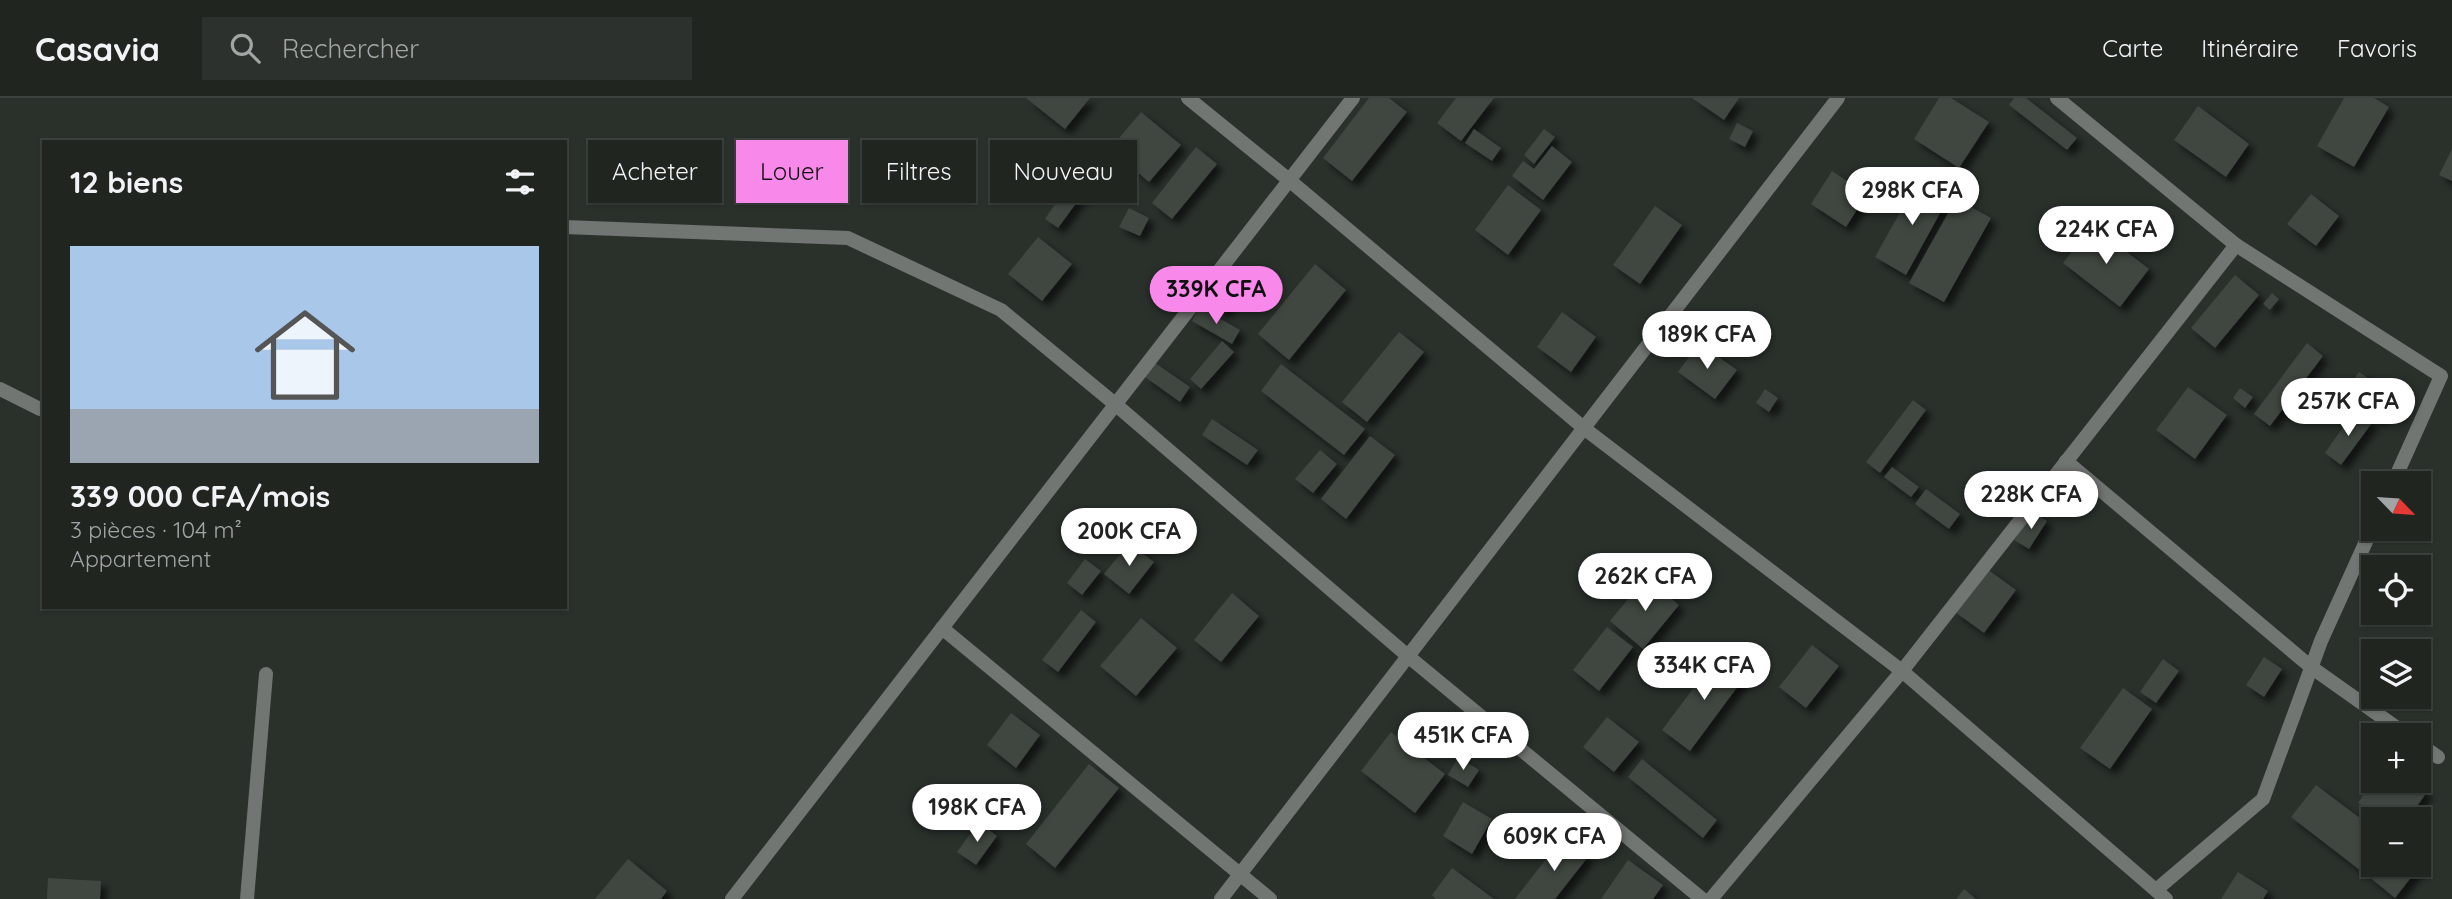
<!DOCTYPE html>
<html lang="fr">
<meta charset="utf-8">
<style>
:root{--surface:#202520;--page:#2d312d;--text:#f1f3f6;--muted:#a2a5a5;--line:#3d423e;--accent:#f888ea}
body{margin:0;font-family:Quicksand,sans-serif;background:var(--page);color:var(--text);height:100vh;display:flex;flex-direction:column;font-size:26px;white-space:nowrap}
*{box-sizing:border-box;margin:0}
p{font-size:23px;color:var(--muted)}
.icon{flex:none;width:38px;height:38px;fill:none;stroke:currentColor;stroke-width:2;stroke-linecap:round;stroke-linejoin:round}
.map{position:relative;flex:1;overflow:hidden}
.panel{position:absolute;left:42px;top:42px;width:525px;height:469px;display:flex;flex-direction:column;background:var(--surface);border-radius:0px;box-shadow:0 2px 5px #0004,0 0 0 2px var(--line)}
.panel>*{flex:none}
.guide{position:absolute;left:588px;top:42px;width:665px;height:63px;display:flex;gap:14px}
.needle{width:46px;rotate:115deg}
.fabs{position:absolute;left:2361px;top:373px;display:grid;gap:14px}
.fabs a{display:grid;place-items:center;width:70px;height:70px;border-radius:0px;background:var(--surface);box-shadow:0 2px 5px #0004,0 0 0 2px var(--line);font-size:35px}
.price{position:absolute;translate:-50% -60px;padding:0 16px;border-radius:24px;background:#fff;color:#222;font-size:23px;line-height:46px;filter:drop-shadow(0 2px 4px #0008)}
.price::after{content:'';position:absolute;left:50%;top:42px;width:21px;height:16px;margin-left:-10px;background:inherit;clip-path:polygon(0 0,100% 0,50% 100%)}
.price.selected{background:var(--accent);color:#111}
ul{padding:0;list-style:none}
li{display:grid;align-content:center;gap:14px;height:371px;padding:0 28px}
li+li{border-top:2px solid var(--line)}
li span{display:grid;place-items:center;height:217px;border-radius:0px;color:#555}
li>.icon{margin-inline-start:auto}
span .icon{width:126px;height:126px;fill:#fffc;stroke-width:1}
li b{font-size:30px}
h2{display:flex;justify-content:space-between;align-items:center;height:84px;padding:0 28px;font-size:30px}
.chip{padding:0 24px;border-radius:0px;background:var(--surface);box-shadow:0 2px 5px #0004,0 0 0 2px var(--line);font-size:24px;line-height:63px}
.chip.selected{background:var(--accent);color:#111}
header{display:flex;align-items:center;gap:42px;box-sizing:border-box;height:98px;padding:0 35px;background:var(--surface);border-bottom:2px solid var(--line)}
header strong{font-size:33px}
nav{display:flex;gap:38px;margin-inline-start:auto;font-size:24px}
.search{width:490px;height:63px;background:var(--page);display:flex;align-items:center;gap:18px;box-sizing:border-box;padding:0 24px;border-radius:0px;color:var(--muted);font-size:26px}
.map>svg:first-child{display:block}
</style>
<header>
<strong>Casavia</strong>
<div class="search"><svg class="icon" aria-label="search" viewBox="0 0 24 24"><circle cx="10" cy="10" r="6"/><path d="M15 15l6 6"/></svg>Rechercher</div>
<nav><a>Carte</a><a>Itinéraire</a><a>Favoris</a></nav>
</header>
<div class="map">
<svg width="2452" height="801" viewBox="0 0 2452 801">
<defs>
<filter id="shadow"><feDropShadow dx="6" dy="6" stdDeviation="3.5" flood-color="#0009"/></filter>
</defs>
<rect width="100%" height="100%" fill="#2a312b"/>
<g fill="#3f4641" filter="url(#shadow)">
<path d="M1026 0H1090L1065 31Z"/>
<path d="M1369 0H1389L1407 14 1352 83 1323 60Z"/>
<path d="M1456 0H1494L1461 43 1437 25Z"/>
<path d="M1692 0H1739L1724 22Z"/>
<path d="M1939 0H1951L1989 24 1959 70 1914 41Z"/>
<path d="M2014 0H2026L2077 40 2067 52 2009 7Z"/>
<path d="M2344 0H2374L2389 9 2354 69 2317 48Z"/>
<path d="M2198 8 2249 46 2226 79 2174 42Z"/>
<path d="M1141 14 1181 47 1149 84 1110 51Z"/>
<path d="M1737 25 1753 33 1745 49 1729 41Z"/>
<path d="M1474 31 1501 50 1492 63 1465 45Z"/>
<path d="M1544 31 1555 39 1534 66 1524 57Z"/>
<path d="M1093 46 1113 62 1084 100 1063 84Z"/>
<path d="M1552 48 1572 64 1543 102 1512 78 1523 63 1534 71Z"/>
<path d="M1196 49 1217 66 1172 121 1152 105Z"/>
<path d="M2452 51V83L2439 77Z"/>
<path d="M1832 73 1867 96 1846 129 1811 106Z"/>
<path d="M1918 82 1949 99 1906 177 1875 159Z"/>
<path d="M1508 87 1541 112 1508 157 1475 132Z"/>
<path d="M1066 90 1080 100 1058 130 1045 121Z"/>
<path d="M2311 96 2339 118 2316 148 2287 126Z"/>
<path d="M1956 101 1991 120 1944 204 1909 185Z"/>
<path d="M1655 108 1682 127 1640 186 1613 167Z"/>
<path d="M1129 110 1149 120 1140 138 1119 129Z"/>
<path d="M2092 127 2149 171 2120 209 2063 165Z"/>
<path d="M1038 139 1072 166 1042 203 1008 176Z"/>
<path d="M1315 166 1346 192 1289 262 1258 236Z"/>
<path d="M2235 177 2259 197 2215 250 2191 230Z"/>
<path d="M1221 193 1232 205 1223 215 1212 203Z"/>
<path d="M2272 195 2279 201 2270 212 2263 206Z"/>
<path d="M1199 209 1240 232 1232 246 1192 223Z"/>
<path d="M1562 214 1596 239 1571 274 1537 249Z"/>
<path d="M1399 234 1424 254 1367 324 1342 304Z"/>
<path d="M1222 243 1234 254 1201 291 1190 281Z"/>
<path d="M1699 245 1737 272 1715 301 1678 274Z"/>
<path d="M2307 245 2323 258 2270 328 2254 316Z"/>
<path d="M1155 265 1190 289 1180 304 1145 279Z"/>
<path d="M1281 266 1365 331 1344 357 1261 293Z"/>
<path d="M2359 274 2394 298 2378 321 2343 297Z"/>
<path d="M2188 289 2227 317 2195 361 2156 332Z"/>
<path d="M2240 290 2253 299 2245 310 2233 300Z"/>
<path d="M1765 291 1778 300 1769 314 1756 305Z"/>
<path d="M1913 302 1926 312 1880 375 1866 364Z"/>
<path d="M2355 312 2372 325 2341 367 2325 355Z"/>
<path d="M1212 321 1258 352 1247 367 1202 337Z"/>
<path d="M1370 338 1395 357 1346 421 1321 401Z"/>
<path d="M1320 352 1337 366 1313 395 1295 381Z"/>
<path d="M1892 369 1919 389 1911 399 1884 379Z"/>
<path d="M1926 391 1960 416 1949 431 1915 406Z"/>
<path d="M2033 414 2047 423 2029 451 2014 442Z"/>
<path d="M1129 445 1154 464 1129 496 1104 476Z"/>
<path d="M1085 461 1101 473 1082 497 1067 485Z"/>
<path d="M1987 471 2016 492 1984 535 1955 514Z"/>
<path d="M1646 479 1679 507 1643 551 1610 523Z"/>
<path d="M1232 495 1259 518 1221 564 1194 542Z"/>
<path d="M1081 512 1096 524 1058 574 1042 562Z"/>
<path d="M1141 520 1177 550 1136 598 1100 568Z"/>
<path d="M1607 529 1633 549 1599 593 1573 572Z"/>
<path d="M1812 547 1839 568 1806 610 1779 589Z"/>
<path d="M1719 556 1747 576 1690 653 1662 632Z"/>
<path d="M2264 559 2282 571 2264 599 2246 587Z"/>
<path d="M2163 561 2179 573 2156 605 2140 594Z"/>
<path d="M2123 590 2152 611 2110 671 2080 650Z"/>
<path d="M1011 615 1040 637 1016 670 987 647Z"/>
<path d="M1607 619 1639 644 1614 674 1583 649Z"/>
<path d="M1391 634 1445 676 1415 715 1361 673Z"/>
<path d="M1458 659 1479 672 1468 689 1448 677Z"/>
<path d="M1642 661 1717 722 1703 740 1628 679Z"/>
<path d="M1089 666 1119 690 1055 770 1026 746Z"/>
<path d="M2373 682H2410L2427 694 2408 721H2382L2358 705Z"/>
<path d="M2316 687 2373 730V766L2365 776 2291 719Z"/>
<path d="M1463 704 1492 721 1472 756 1443 738Z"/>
<path d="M979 724 997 738 976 767 957 754Z"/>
<path d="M1563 739 1588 759 1555 801H1515Z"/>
<path d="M628 761 667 793 661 801H595Z"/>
<path d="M1628 762 1663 787 1653 801H1601Z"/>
<path d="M2378 766H2419L2420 768 2395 800 2368 778Z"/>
<path d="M1452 770 1494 801H1436L1432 797Z"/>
<path d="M2238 774 2268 793 2263 801H2221Z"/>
<path d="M48 780 101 783 100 801H47Z"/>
<path d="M1964 791 1976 801H1956Z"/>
</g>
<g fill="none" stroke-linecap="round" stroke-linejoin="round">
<g stroke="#727673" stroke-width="14">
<path d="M1188 0 1289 82 1585 331 1902 573 2166 801"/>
<path d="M2057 0 2236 147 2441 278 2393 385"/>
<path d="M565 129 848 140 1001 212 1115 306 1409 559 1702 801"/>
<path d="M0 291 40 311 44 310"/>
<path d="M2066 363 2311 569 2407 637"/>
<path d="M942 530 1270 801"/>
<path d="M2418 645 2438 659"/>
<path d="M2156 792 2263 701 2321 543 2373 428"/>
<path d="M247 801 266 576"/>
<path d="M732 801 1353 0"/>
<path d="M1221 801 1838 0"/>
<path d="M1711 801 1902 573 2236 147"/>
</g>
</g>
</svg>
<div class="fabs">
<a><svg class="needle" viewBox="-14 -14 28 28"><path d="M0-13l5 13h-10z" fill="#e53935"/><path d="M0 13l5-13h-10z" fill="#a2a5a5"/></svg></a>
<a><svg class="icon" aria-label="locate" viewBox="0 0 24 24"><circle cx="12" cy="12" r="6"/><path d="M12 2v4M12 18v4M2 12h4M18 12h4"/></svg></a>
<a><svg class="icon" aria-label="layers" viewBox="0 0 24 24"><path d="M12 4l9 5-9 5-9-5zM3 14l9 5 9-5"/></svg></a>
<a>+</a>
<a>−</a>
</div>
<b class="price" style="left:1912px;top:129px">298K CFA</b>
<b class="price" style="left:2106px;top:168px">224K CFA</b>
<b class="price selected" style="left:1216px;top:228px">339K CFA</b>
<b class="price" style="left:1707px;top:273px">189K CFA</b>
<b class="price" style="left:2348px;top:340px">257K CFA</b>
<b class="price" style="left:2031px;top:433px">228K CFA</b>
<b class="price" style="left:1129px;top:470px">200K CFA</b>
<b class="price" style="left:1645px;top:515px">262K CFA</b>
<b class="price" style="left:1704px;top:604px">334K CFA</b>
<b class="price" style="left:1463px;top:674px">451K CFA</b>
<b class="price" style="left:977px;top:746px">198K CFA</b>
<b class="price" style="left:1554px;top:775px">609K CFA</b>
<div class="guide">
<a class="chip">Acheter</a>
<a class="chip selected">Louer</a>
<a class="chip">Filtres</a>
<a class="chip">Nouveau</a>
</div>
<section class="panel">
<h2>12 biens<svg class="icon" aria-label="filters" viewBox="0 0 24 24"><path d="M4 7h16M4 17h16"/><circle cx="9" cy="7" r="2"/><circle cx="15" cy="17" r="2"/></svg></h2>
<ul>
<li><span style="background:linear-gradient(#a9c7e8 75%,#9aa5b1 0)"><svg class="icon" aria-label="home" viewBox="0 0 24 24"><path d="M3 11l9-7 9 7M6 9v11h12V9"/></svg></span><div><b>339 000 CFA/mois</b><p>3 pièces · 104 m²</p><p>Appartement</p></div></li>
</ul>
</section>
</div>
